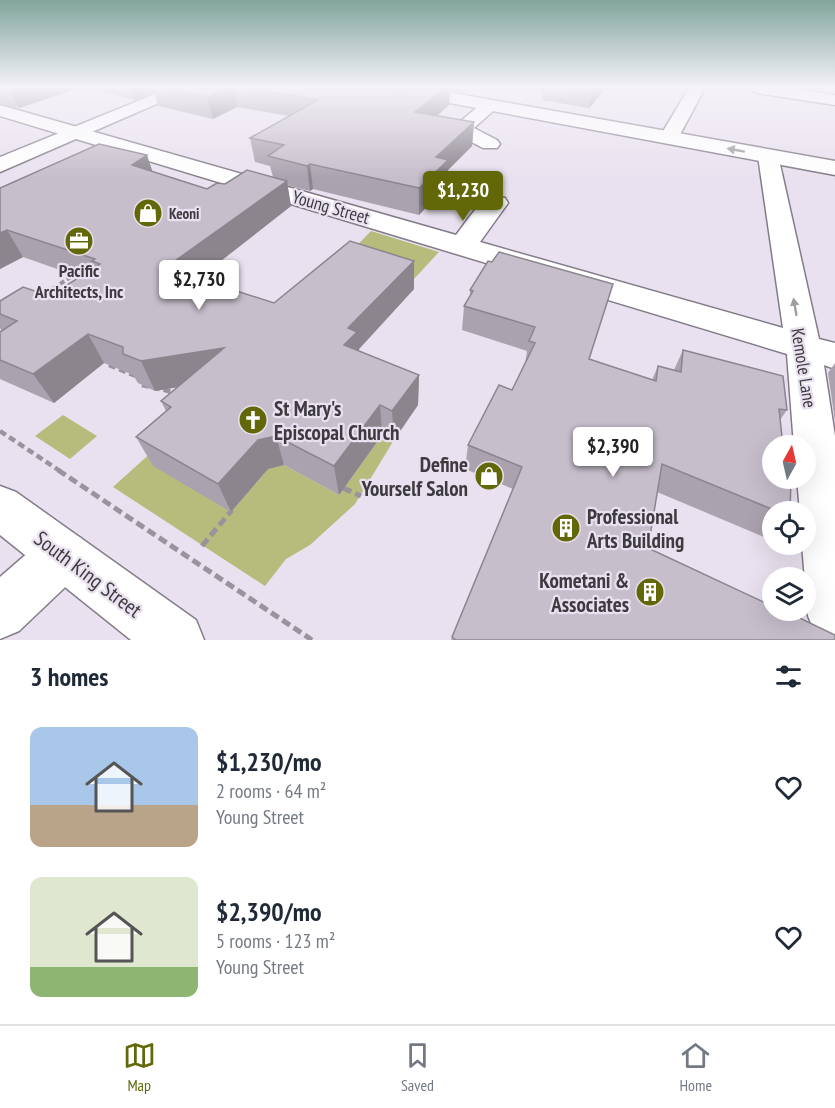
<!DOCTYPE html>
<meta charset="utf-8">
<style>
:root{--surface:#fff;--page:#f2f2f3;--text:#1f2937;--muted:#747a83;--line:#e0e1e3;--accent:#626807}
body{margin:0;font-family:"PT Sans Narrow",sans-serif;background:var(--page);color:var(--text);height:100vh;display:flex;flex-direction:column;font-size:22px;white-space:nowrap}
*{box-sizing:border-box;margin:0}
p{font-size:20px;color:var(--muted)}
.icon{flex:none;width:33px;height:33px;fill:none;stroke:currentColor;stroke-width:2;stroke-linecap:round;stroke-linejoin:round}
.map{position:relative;height:640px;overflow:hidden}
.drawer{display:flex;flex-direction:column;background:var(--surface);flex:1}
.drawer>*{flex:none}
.needle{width:39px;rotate:8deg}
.controls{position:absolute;left:762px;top:435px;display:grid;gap:12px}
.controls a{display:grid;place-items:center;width:54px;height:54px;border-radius:50%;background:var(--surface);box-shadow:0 6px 24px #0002;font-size:30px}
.price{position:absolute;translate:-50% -51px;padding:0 14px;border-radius:6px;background:#fff;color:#222;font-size:20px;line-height:39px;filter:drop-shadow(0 2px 3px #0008)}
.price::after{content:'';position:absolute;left:50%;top:36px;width:18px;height:14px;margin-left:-9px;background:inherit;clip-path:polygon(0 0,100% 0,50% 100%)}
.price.active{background:var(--accent);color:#fff}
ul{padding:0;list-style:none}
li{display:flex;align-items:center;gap:18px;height:150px;padding:0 30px}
li span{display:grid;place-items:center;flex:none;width:168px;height:120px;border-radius:12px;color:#555}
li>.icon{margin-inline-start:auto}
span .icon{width:72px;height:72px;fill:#fffc;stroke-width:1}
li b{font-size:26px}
h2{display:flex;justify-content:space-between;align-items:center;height:72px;padding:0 30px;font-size:26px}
.tabs{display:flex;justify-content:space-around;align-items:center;height:84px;border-top:2px solid var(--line);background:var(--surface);font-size:16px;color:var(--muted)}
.tabs a{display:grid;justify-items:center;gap:3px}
.tabs .active{color:var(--accent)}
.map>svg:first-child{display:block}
</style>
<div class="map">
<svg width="835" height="640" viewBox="0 0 835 640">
<rect width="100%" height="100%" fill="#e9e1ef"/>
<g fill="#b6bd7c">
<path d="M371 231 439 252 413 280 286 319Z"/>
<path d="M63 415 97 436 70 459 35 436Z"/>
<path d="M175 431 231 512 268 469 284 465 339 495 382 435 394 440 355 504 310 545 286 559 265 586 113 487Z"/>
</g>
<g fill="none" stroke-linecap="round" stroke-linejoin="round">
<g stroke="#837c88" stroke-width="3">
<g id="minor">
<path d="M689 88H705L676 142H662L659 138Z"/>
<path d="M749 88H792L835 95V105L757 93Z"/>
<path d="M491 100 500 105 474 128 497 140 500 144 497 148H483L454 133 451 129 485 101Z"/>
<path d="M0 105 456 235C469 219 482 192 505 198L508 203 480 242 783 328 758 156 761 151H777L819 339 835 343V369L824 365 835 436V640L816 635 808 616 802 544H806V512H800L797 478H806V446H794L787 354 0 116Z"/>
<path d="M63 530 81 538 88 555 81 572 19 631 0 639V577L45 538Z"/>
</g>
</g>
<g stroke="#837c88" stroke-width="3">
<g id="major">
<path d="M170 88H193L0 172V157Z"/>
<path d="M388 88H425L835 161V175L396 93Z"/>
<path d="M0 486 16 492 196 620 204 640H131L0 535Z"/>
</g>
</g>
<path stroke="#98939c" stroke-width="4" stroke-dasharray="5 3" stroke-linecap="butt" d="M40 297 77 273"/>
<g stroke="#98939c" stroke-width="4.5" stroke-dasharray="7 4" stroke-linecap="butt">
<path d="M109 365 136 376"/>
<path d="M142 385 177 393"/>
<path d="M0 431 60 471"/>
</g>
<g stroke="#98939c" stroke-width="5" stroke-dasharray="9 4.5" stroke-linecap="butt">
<path d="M58 470 312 640"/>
<path d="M343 488 361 496"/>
<path d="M202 546 232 510"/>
</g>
<use href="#minor" fill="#fff" fill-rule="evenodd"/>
<use href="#major" fill="#fff" fill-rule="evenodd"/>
</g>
<g fill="#aaa3af">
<path d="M0 88H79L19 108 0 104Z"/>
<path d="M89 88H390L404 90 407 88H470L464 93 450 90 449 105 437 116 474 122 472 146 448 170 447 185 419 215 313 189 310 191 287 185 291 206 198 279 274 303 414 289 359 349V351L419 375 418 405 394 440 382 435 339 495 284 465 268 469 231 512 153 466 136 437 166 411 161 401 178 387 155 391 138 383 133 375 104 363 54 403 0 379V332L2 331 0 328V301L50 296 80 277 23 257 0 269V188L152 171 207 189 225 184 273 177 270 166 255 162 250 138 289 116 237 107 213 119 158 106 154 92 135 100Z"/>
<path d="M530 88H606L589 108 542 100 543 91Z"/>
<path d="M613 284 589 359 652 380 658 366 674 370 683 350 787 410 780 420 790 512H772V536L769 539 657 492 648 548 835 640H451L513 489 465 469 468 445 512 390 525 364 527 351 462 330 464 306 470 297V290Z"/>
<path d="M835 363V421L828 373Z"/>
</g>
<g fill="#8b858e">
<path d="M9 88H79L19 108Z"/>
<path d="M131 88H153L154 92 135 100Z"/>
<path d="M227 88H233L237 107 213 119 207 97Z"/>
<path d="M445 88H450L449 105 415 135V112Z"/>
<path d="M596 88H606L589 108 592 93Z"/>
<path d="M474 122 472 146 448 170 447 185 419 215V188L436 157Z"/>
<path d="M147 155 155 179 132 165Z"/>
<path d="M310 164 313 189 310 191 307 166Z"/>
<path d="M287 181 291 206 176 296 165 268Z"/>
<path d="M7 230 23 257 0 269V233Z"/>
<path d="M414 261V289L359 349 360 361 344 345 348 328Z"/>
<path d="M88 334 104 363 54 403 33 374Z"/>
<path d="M224 348 233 378 155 391 141 361Z"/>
<path d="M419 375 418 405 394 440 392 411Z"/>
<path d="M380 405 382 435 339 495 334 466Z"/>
<path d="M276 436 284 465 268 469 231 512 218 484 258 440Z"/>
</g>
<g fill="#c6becb" stroke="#8b858e" stroke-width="1.5">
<path d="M168 88H227L207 97Z"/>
<path d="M246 88H390L404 90 407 88H445L415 112 474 122 436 157 448 160 419 188 310 164 307 166 268 156 284 145 250 138 318 100Z"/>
<path d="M564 88H596L592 93Z"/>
<path d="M99 144 147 155 132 165 207 189 217 183 225 184 247 170 287 181 165 268 274 303 350 241 414 261 348 328 357 332 344 345 419 375 392 411 380 405 334 466 276 436 258 440 218 484 136 437 171 407 161 401 224 348 141 361 123 354V347L88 334 33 374 0 360V332L17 321 0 314V301L23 287 50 296 100 264 92 261 95 259 7 230 0 233V188Z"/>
<path d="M499 252 613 284 589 359 656 381 658 366 681 372 683 350 783 376 787 410 779 409 783 446H772V478H791L790 512H779L662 464 648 548 772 606V610H783L835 635V640H456L452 637 522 467 468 445 499 385 512 390 535 343 529 341 535 327 464 306 473 291 470 290 488 261 492 262Z"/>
</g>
<defs><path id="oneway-solid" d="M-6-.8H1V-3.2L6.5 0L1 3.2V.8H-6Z" transform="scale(1.5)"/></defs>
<g fill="#9e9da0">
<use href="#oneway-solid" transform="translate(736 150) rotate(-170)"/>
<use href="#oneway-solid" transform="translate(795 307) rotate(-100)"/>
</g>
<linearGradient id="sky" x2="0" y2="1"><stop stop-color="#81a59c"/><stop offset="0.49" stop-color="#f5f2f8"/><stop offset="1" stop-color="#f5f2f8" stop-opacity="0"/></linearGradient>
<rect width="835" height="178" fill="url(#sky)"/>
<defs>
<g id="shop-disc" transform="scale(1.5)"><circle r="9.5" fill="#626807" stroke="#e9e1ef"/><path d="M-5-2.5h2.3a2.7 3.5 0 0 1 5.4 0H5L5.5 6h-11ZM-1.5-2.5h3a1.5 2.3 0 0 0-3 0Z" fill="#fff"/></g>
<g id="office-disc" transform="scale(1.5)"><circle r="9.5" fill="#626807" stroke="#e9e1ef"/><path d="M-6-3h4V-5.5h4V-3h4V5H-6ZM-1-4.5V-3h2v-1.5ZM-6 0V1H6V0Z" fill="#fff"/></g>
<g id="church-disc" transform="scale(1.5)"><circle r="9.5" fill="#626807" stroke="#e9e1ef"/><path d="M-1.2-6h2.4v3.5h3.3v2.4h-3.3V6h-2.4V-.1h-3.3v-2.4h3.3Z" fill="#fff"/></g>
<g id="building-disc" transform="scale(1.5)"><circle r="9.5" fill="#626807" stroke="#e9e1ef"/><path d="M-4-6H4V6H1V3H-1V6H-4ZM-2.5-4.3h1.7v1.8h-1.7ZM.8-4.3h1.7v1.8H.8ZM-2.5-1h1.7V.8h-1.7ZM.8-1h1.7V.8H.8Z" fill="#fff"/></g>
</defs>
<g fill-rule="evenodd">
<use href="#shop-disc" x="148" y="213"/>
<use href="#office-disc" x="79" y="241"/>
<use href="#church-disc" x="253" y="420"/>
<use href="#shop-disc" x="489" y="476"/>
<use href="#building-disc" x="566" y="528"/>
<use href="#building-disc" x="650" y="592"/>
</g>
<g text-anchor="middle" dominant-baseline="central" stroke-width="4.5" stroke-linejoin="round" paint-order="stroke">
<g font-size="15" font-weight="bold" fill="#3e3b40" stroke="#e9e1ef" text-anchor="start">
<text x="169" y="213">Keoni</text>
</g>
<g font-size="18" fill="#3e3b40" stroke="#e9e1ef">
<text transform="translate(331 207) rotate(16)">Young Street</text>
<text transform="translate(804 368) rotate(81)">Kemole Lane</text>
</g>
<g font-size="18" font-weight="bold" fill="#3e3b40" stroke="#e9e1ef">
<text x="79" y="270">Pacific<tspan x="79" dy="21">Architects, Inc</tspan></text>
</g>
<g font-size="21" font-weight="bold" fill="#3e3b40" stroke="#e9e1ef" text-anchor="start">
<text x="274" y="408">St Mary's<tspan x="274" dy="24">Episcopal Church</tspan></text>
<text x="468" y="464" text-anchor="end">Define<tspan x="468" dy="24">Yourself Salon</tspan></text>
<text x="587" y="516">Professional<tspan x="587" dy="24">Arts Building</tspan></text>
<text x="629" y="580" text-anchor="end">Kometani &amp;<tspan x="629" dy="24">Associates</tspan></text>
</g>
<g font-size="21" fill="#3e3b40" stroke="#e9e1ef">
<text transform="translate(88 574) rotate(37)">South King Street</text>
</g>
</g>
</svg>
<div class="controls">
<a><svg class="needle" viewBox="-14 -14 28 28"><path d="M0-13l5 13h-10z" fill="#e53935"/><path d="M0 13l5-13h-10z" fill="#747a83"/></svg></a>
<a><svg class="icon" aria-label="locate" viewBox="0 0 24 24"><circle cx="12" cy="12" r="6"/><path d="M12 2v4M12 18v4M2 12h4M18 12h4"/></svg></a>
<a><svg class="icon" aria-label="layers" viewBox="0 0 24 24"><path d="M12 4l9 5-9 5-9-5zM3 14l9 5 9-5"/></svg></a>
</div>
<b class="price active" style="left:463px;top:222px">$1,230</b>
<b class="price" style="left:199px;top:311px">$2,730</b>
<b class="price" style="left:613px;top:478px">$2,390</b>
</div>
<section class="drawer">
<h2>3 homes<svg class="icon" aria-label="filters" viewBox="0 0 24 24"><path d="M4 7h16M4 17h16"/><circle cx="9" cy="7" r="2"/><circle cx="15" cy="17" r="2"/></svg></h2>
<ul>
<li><span style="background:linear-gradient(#a9c7e8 65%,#b9a48a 0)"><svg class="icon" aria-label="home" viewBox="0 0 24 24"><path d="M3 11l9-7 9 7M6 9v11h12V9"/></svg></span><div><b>$1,230/mo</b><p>2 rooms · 64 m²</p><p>Young Street</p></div><svg class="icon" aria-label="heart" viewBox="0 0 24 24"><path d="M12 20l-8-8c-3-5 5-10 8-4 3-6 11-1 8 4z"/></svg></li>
<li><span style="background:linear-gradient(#dfe7d0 75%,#8fb573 0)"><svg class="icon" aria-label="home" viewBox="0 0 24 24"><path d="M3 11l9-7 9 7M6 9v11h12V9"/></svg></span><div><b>$2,390/mo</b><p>5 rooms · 123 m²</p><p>Young Street</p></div><svg class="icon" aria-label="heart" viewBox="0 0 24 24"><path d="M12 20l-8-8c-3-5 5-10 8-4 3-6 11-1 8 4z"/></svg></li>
</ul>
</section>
<nav class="tabs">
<a class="active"><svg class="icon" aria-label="map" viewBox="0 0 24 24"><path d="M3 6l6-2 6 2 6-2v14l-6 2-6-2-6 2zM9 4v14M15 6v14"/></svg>Map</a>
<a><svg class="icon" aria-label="saved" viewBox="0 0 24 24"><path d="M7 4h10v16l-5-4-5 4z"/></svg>Saved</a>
<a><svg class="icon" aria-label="home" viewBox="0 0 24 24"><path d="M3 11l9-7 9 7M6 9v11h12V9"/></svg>Home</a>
</nav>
